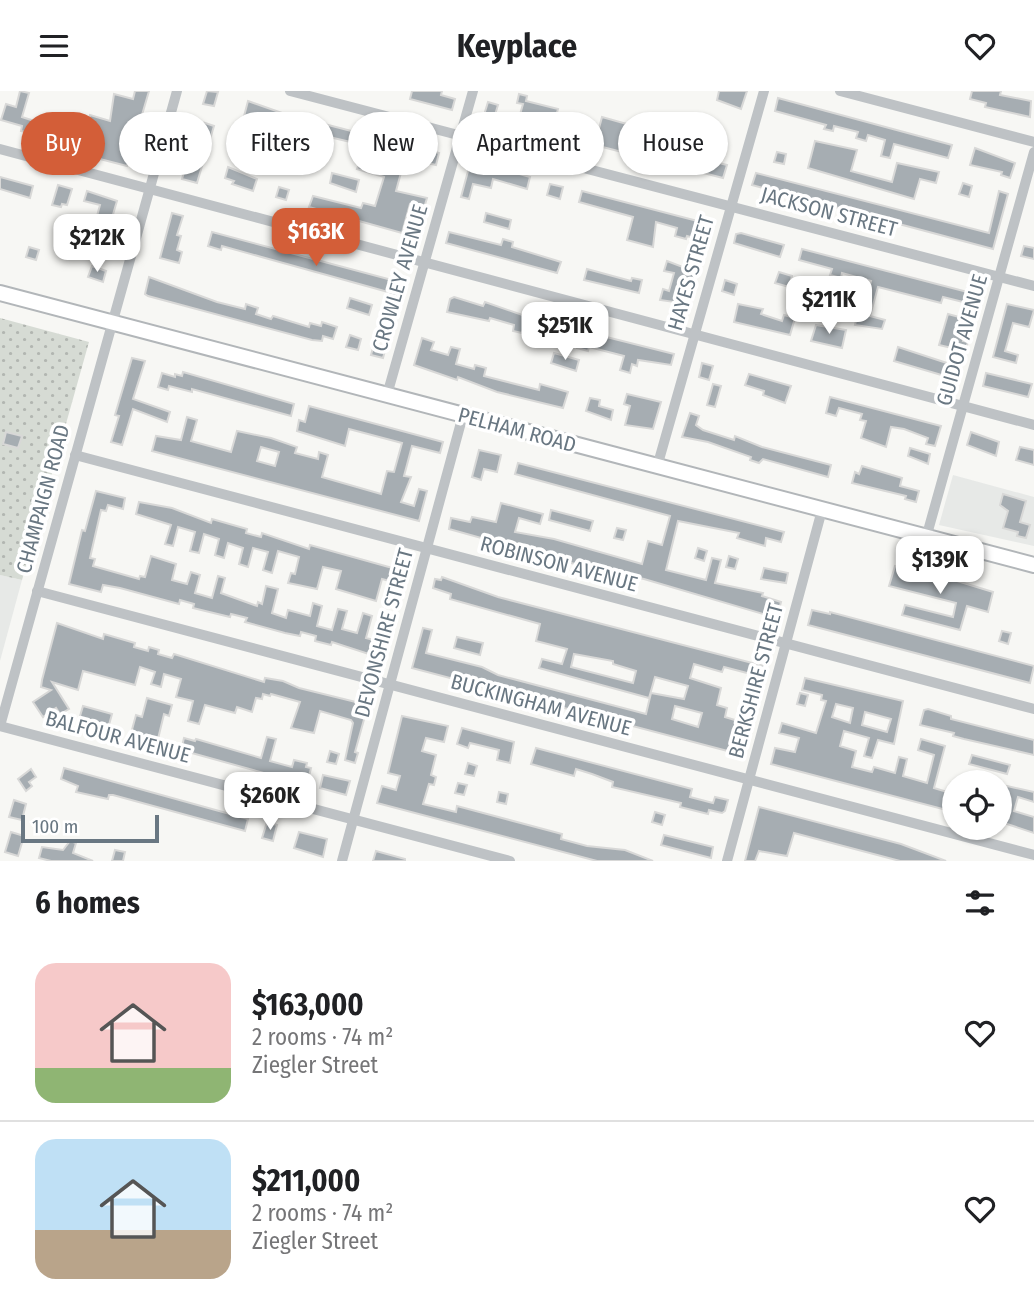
<!DOCTYPE html>
<meta charset="utf-8">
<style>
:root{--surface:#fff;--page:#f6f6f6;--text:#202124;--muted:#757577;--line:#e0e0e0;--accent:#d35e38}
body{margin:0;font-family:"Fira Sans Condensed",sans-serif;background:var(--page);color:var(--text);height:100vh;display:flex;flex-direction:column;font-size:26px;white-space:nowrap}
*{box-sizing:border-box;margin:0}
p{font-size:23px;color:var(--muted)}
.icon{flex:none;width:38px;height:38px;fill:none;stroke:currentColor;stroke-width:2;stroke-linecap:round;stroke-linejoin:round}
.map{position:relative;height:770px;overflow:hidden}
.details{display:flex;flex-direction:column;background:var(--surface);flex:1}
.details>*{flex:none}
.hud{position:absolute;left:21px;top:21px;width:992px;height:63px;display:flex;gap:14px}
.tools{position:absolute;left:942px;top:679px;display:grid;gap:14px}
.tools a{display:grid;place-items:center;width:70px;height:70px;border-radius:50%;background:var(--surface);box-shadow:0 2px 5px #0004;font-size:35px}
.scale{position:absolute;left:21px;bottom:18px;width:138px;box-sizing:border-box;padding-left:7px;border:4px solid #697782;border-top:0;font-size:19px;line-height:24px;white-space:nowrap;color:#697782;-webkit-text-stroke:5px #fff;paint-order:stroke}
.price{position:absolute;translate:-50% -60px;padding:0 16px;border-radius:14px;background:#fff;color:#222;font-size:23px;line-height:46px;filter:drop-shadow(0 2px 4px #0008)}
.price::after{content:'';position:absolute;left:50%;top:42px;width:21px;height:16px;margin-left:-10px;background:inherit;clip-path:polygon(0 0,100% 0,50% 100%)}
.price.selected{background:var(--accent);color:#fff}
ul{padding:0;list-style:none}
li{display:flex;align-items:center;gap:21px;height:175px;padding:0 35px}
li+li{border-top:2px solid var(--line)}
li span{display:grid;place-items:center;flex:none;width:196px;height:140px;border-radius:21px;color:#555}
li>.icon{margin-inline-start:auto}
span .icon{width:84px;height:84px;fill:#fffc;stroke-width:1}
li b{font-size:30px}
h2{display:flex;justify-content:space-between;align-items:center;height:84px;padding:0 35px;font-size:30px}
.pill{padding:0 24px;border-radius:32px;background:var(--surface);box-shadow:0 2px 5px #0004;font-size:24px;line-height:63px}
.pill.selected{background:var(--accent);color:#fff}
header{display:flex;justify-content:space-between;align-items:center;height:91px;padding:0 35px;background:var(--surface);font-size:32px;font-weight:700}
.map>svg:first-child{display:block}
</style>
<header><svg class="icon" aria-label="menu" viewBox="0 0 24 24"><path d="M4 6h16M4 12h16M4 18h16"/></svg>Keyplace<svg class="icon" aria-label="heart" viewBox="0 0 24 24"><path d="M12 20l-8-8c-3-5 5-10 8-4 3-6 11-1 8 4z"/></svg></header>
<div class="map">
<svg width="1034" height="770" viewBox="0 0 1034 770">
<defs>
<pattern id="park-dots" width="8" height="8" patternUnits="userSpaceOnUse" patternTransform="scale(1.75)"><rect width="8" height="8" fill="#d6dbd4"/><path d="M2 2h.1M6 6h.1" fill="none" stroke="#b2b6b1" stroke-width="1.8" stroke-linecap="round"/></pattern>
</defs>
<rect width="100%" height="100%" fill="#f7f7f4"/>
<g fill="#e7e9e7">
<path d="M953 384 1034 406V455L939 434Z"/>
<path d="M0 484 22 489 0 570Z"/>
</g>
<path fill="url(#park-dots)" d="M0 227 89 251 22 489 0 484Z"/>
<g fill="#a6adb2" stroke="#d8d8d7" stroke-width="2" fill-rule="evenodd">
<path d="M20 0 29 2 22 26 68 41 72 27 88 31 90 24 110 30 114 3 133 8 135 0H149L127 75 96 67 97 62 74 53 21 40 22 35 1 29 6 13 16 16Z"/>
<path d="M207 0 218 1 214 15 203 13Z"/>
<path d="M412 0H442L441 4 455 8 452 19 410 8Z"/>
<path d="M719 0H747L741 18 717 9Z"/>
<path d="M972 0H1001L1000 4 1031 10 1030 26 985 16 986 12 970 8Z"/>
<path d="M519 3 527 5 526 10 558 18 555 29 570 33 598 41 602 26 641 37 637 51 727 74 723 87 517 34 523 13 517 12Z"/>
<path d="M778 7 952 54 948 67 894 53 890 67 881 65 885 49 868 44 866 50 856 47 858 41 834 35 833 40 824 38 826 34 775 20Z"/>
<path d="M248 10 282 22 363 43 364 40 375 43 374 45 439 62 436 74 405 67 396 100 427 107 424 117 410 113 402 142 309 116 313 105 361 117 363 112 375 115 384 86 357 78 360 70 371 73 376 57 291 37 287 52 279 50 283 36 277 32 256 26 254 32 243 29Z"/>
<path d="M488 11 498 14 494 27 484 24Z"/>
<path d="M199 30 214 35 197 92 182 88Z"/>
<path d="M815 50 857 59 851 80 892 91 897 72 939 81 936 92 920 88 914 108 808 77Z"/>
<path d="M975 57 1015 72 1010 87 1001 84 1002 81 970 74Z"/>
<path d="M777 61 786 63 784 73 774 71Z"/>
<path d="M471 69 530 86 527 98 493 88 491 97 473 93 469 108 461 106Z"/>
<path d="M228 76 257 88 253 100 232 93 234 90 225 87Z"/>
<path d="M332 82 359 89 356 101 330 92Z"/>
<path d="M756 82 989 142 999 100 1008 103 993 158 752 94Z"/>
<path d="M0 86 33 95 30 107 0 98Z"/>
<path d="M963 92 972 95 969 106 959 103Z"/>
<path d="M550 93 563 96 560 108 547 104Z"/>
<path d="M58 94 72 98 67 114 62 113 61 116 52 114Z"/>
<path d="M279 96 289 99 286 109 276 106Z"/>
<path d="M87 100 117 110 106 147 92 143 100 114 84 110Z"/>
<path d="M582 100 709 133 706 144 703 143 701 149 687 145 686 148 675 145 677 137 656 131 653 156 627 149 633 126 579 111Z"/>
<path d="M172 122 183 125 177 144 181 145 177 159 182 161 179 172 160 167Z"/>
<path d="M486 122 511 129 509 138 484 131Z"/>
<path d="M212 141 403 192 394 228 382 225 388 201 222 155 221 159 208 155Z"/>
<path d="M449 141 501 154 503 148 513 151 512 156 561 171 557 182 446 152Z"/>
<path d="M741 142 784 154 780 166 734 152 736 143Z"/>
<path d="M1024 155 1034 157V168L1021 165Z"/>
<path d="M29 156 39 159 36 169 26 166Z"/>
<path d="M802 158 979 204 976 216 973 215 963 250 968 251 965 260 939 254 948 223 959 226 963 211 943 206 941 212 878 196 870 225 885 229 882 238 855 234 858 221 862 222 871 190 842 182 841 187 830 184 832 178 799 169Z"/>
<path d="M667 170 696 181 688 213 660 209 663 198 669 200 674 182 664 180Z"/>
<path d="M92 175 106 180 103 191 88 186Z"/>
<path d="M587 178 631 190 632 187 642 189 639 202 584 189Z"/>
<path d="M779 181 792 185 789 196 775 192Z"/>
<path d="M149 186 217 211 245 218 246 213 258 217 256 223 271 228 273 225 309 236 310 232 321 235 322 231 337 236 333 248 323 245 322 250 312 249 148 205 145 203Z"/>
<path d="M725 189 737 193 734 204 722 200Z"/>
<path d="M454 206 483 215 485 211 531 227 674 263 671 274 638 269 637 275 632 273 630 282 620 279 624 265 589 256 588 260 577 257 579 251 524 236 522 242 513 240 514 234 490 227 489 230 447 221 450 208Z"/>
<path d="M350 207 372 214 369 224 347 217Z"/>
<path d="M738 213 763 218 761 223 782 230 784 224 795 227 790 244 734 231Z"/>
<path d="M1007 213 1034 219 1029 236 1013 232 1005 260 1018 264 1016 272 993 266Z"/>
<path d="M816 234 846 239 842 257 811 250Z"/>
<path d="M350 244 361 248 358 259 346 256Z"/>
<path d="M422 247 434 251 431 259 448 264 451 256 460 258 456 273 474 278 475 274 486 277 484 285 539 299 540 293 568 301 563 317 497 301 458 286 457 289 414 274Z"/>
<path d="M374 253 386 256 383 267 371 264Z"/>
<path d="M898 256 959 276 955 288 894 270Z"/>
<path d="M554 262 579 269 576 280 551 272Z"/>
<path d="M132 267 145 270 133 308 170 321 167 331 133 318 122 354 111 351 119 325 115 324Z"/>
<path d="M702 272 713 275 709 289 699 286Z"/>
<path d="M183 281 294 313 291 325 192 298V301L169 295 168 299 158 296 162 282 175 286V283L182 285Z"/>
<path d="M986 282 1032 293 1028 306 983 295Z"/>
<path d="M749 283 791 295 785 312 763 304 764 300 745 294Z"/>
<path d="M713 293 721 295 715 316 707 314Z"/>
<path d="M627 303 661 311 653 338 625 334 630 315 624 313Z"/>
<path d="M830 306 941 335 935 355 926 353 928 347 904 338 891 336 886 356 861 347 866 330 860 329 862 323 839 317 836 325 826 322Z"/>
<path d="M590 307 600 309 599 315 613 319 611 329 586 320Z"/>
<path d="M309 315 443 351 440 362 412 355 404 385 411 386 401 411 414 415 419 398 427 400 419 430 152 360 156 345 181 349 187 326 197 329 191 350 231 361 237 340 271 347 297 356 295 362 318 368 319 361 328 364 322 386 381 403 387 380 394 381 402 352 349 338 345 355 297 340 299 329 305 331ZM261 356 279 361 275 375 257 370Z"/>
<path d="M690 322 699 325 696 334 703 339 734 349 735 345 762 356 831 374 828 386 763 368 759 372 750 369 751 366 708 351 682 346Z"/>
<path d="M6 341 22 345 18 357 3 353Z"/>
<path d="M971 341 999 351 996 365 967 354Z"/>
<path d="M1020 356 1034 359V374L1016 369Z"/>
<path d="M910 357 930 363 928 373 908 365Z"/>
<path d="M479 359 501 364 497 381 484 378 481 389 472 386Z"/>
<path d="M518 372 784 441 781 451 766 447 765 455 737 447 739 442 678 430 666 479 706 489 712 467 721 469 715 492 763 502 762 505 781 511 777 527 644 488 516 460 517 457 449 438 451 427 470 431 472 426 496 431 501 412 543 423 540 433 519 427 515 441 554 448 642 473 648 450 662 454 670 425 515 383Z"/>
<path d="M862 375 902 387 900 395 919 400 916 411 905 408 906 405 852 392 855 381 859 383Z"/>
<path d="M96 400 125 407 123 418 108 414 106 420 101 419 90 467 95 468 93 475 139 488 140 485 145 486 151 465 176 473 172 489 187 493 191 481 200 484 195 502 212 507 218 485 225 487 221 502 257 515 258 511 262 513 266 495 278 498 272 522 286 527 288 519 310 525 313 512 322 515 317 535 332 539 338 518 347 520 342 538 357 542 363 522 372 525 366 547 385 552 381 567 332 551 331 554 315 550 316 545 301 541 300 545 285 542 245 531 247 527 231 523 230 526 193 517 194 513 180 509 179 513 120 497 103 494 101 501 69 493 82 439 85 440Z"/>
<path d="M1003 403 1026 410 1020 431 1030 434 1026 447 1017 445 1018 441 1003 437 1008 420 1000 414Z"/>
<path d="M139 411 172 417 211 432 212 428 247 438 246 442 261 446 262 442 309 458 310 454 396 478 397 475 405 477 401 493 382 488 376 510 336 498 341 480 323 476 317 498 298 494 288 492 291 482 295 483 299 466 278 460 272 482 263 479 268 461 253 457 248 476 239 473 243 457 228 452 224 467 215 464 219 448 204 443 199 462 190 460 195 441 178 436 173 455 165 453 171 434 136 423Z"/>
<path d="M551 419 593 430 590 440 549 429Z"/>
<path d="M617 437 626 439 623 449 614 447Z"/>
<path d="M698 457 707 460 704 470 695 467Z"/>
<path d="M729 465 738 468 735 478 726 476Z"/>
<path d="M895 475 931 482 993 501 988 521 967 515 960 539 902 524 905 514 953 526 956 512 889 495Z"/>
<path d="M764 477 788 482 786 492 761 488Z"/>
<path d="M442 486 498 506 764 575 760 592 749 589 751 583 747 582 724 576 722 581 694 573 690 587 721 597 717 614 727 617 725 626 748 633 739 663 412 577 423 537 432 539 426 562 482 576 498 584 646 623 651 602 684 608 688 595 655 586 649 607 539 577 542 568 562 573 567 558 536 550 540 533 450 508 451 503 433 497 435 488 441 489ZM574 563 613 570V573L636 580 633 592 571 576ZM675 615 702 622 698 636 672 628Z"/>
<path d="M812 519 830 523V521L1034 575 1030 592 808 534Z"/>
<path d="M57 532 103 548 104 543 128 550 135 552 134 556 148 560 149 556 159 559 158 563 172 567 174 563 264 591 265 587 283 590 299 597 368 614 355 661 358 662 355 672 345 669 353 632 351 629 320 620 314 642 291 637 300 611 271 603 270 605 263 603 262 608 256 607 252 621 237 616 235 622 205 614 199 633 188 630 193 610 176 606 181 588 164 583 161 596 151 593 155 581 140 576 135 594 83 580 78 599 52 591 69 618 60 623 56 617 43 626 33 611 51 599 41 596 42 589Z"/>
<path d="M1002 540 1011 542 1008 553 999 550Z"/>
<path d="M457 546 483 552 480 564 454 557Z"/>
<path d="M805 587 903 610 894 653 878 649 872 667 864 665 869 647 844 640 840 655 856 660 852 676 872 681 874 676 895 682 899 666 907 668 903 685 927 692 934 664 918 659 921 648 945 655 934 697 954 703V721L771 673 775 657 795 661 799 647 779 642 782 632 816 642 826 610 821 609 822 604 802 599ZM836 613 853 617 850 632 832 626ZM865 621 891 628 887 641 862 634Z"/>
<path d="M800 602 808 604 805 615 797 613Z"/>
<path d="M747 604 757 606 754 617 744 614Z"/>
<path d="M147 607 172 614 169 625 164 623 157 652 130 646 136 624 142 626Z"/>
<path d="M83 615 112 623 107 641 78 632Z"/>
<path d="M928 618 951 625V628L1034 649V664L964 648 953 645 954 642 920 634 924 619Z"/>
<path d="M402 625 448 635 444 651 426 647 422 660 436 664 431 684 436 686 434 694 429 693 423 713 456 721 457 715 562 743 561 748 587 755 625 759 653 770H597L377 712 382 695 396 699 400 685 388 682Z"/>
<path d="M462 637 514 651 510 672 497 669 499 659 470 652 468 657 457 653Z"/>
<path d="M267 646 276 648 270 670 292 676 294 669 307 672 306 676 311 677 307 694 181 659 184 647 195 650 196 648 261 667Z"/>
<path d="M536 657 692 698 690 706 713 712 715 706 728 709 725 720 722 722 709 719 708 723 680 716 681 712 612 696 613 691 592 683 576 678 574 685 531 673Z"/>
<path d="M330 660 339 663 336 673 327 671Z"/>
<path d="M972 664 1010 674 1007 683 969 673Z"/>
<path d="M468 672 477 675 474 685 465 683Z"/>
<path d="M64 677 248 728 245 740 113 704H109L108 708 76 701 78 695 61 688Z"/>
<path d="M31 678 36 686 29 691 32 695 26 700 18 688Z"/>
<path d="M323 684 350 690 346 704 320 697Z"/>
<path d="M458 692 467 694 464 704 455 702Z"/>
<path d="M1007 695 1034 701V711L1018 706 1014 720 1034 726V742L1001 731 1008 705 1004 704Z"/>
<path d="M499 701 508 703 506 713 497 711Z"/>
<path d="M14 709 26 713 22 729 9 726Z"/>
<path d="M759 716 901 753 946 770H900L794 742 787 765 759 760 755 770H745Z"/>
<path d="M655 721 665 724 662 734 652 731Z"/>
<path d="M267 731 277 734 273 750 262 747Z"/>
<path d="M11 741 24 745 18 765 5 761Z"/>
<path d="M299 741 327 748 323 766 294 757Z"/>
<path d="M664 744 713 756 711 767 661 754Z"/>
<path d="M70 750 76 752 73 762 93 770H51L39 767 42 756 63 759Z"/>
<path d="M115 759 125 761 123 770H112Z"/>
<path d="M376 760 405 768V770H373Z"/>
</g>
<g fill="none" stroke-linecap="round" stroke-linejoin="round">
<g stroke="#b2b6b9" stroke-width="18">
<path id="major" d="M0 202 1034 474"/>
</g>
<g stroke="#bec2c5" stroke-width="10">
<path d="M290 0 1034 195"/>
<path d="M840 0 1034 51"/>
<path d="M0 58 1034 334"/>
<path d="M387 304 473 0"/>
<path d="M75 364 1034 618"/>
<path d="M657 376 764 0"/>
<path d="M926 447 1034 61"/>
<path d="M37 500 1034 764"/>
<path d="M0 635 177 0"/>
<path d="M0 635 510 770"/>
<path d="M342 770 463 324"/>
<path d="M727 770 822 419"/>
</g>
<use href="#major" stroke="#fff" stroke-width="14"/>
</g>
<g text-anchor="middle" dominant-baseline="central" stroke-width="7" stroke-linejoin="round" paint-order="stroke">
<g font-size="21" fill="#697782" stroke="#fff">
<text transform="translate(829 121) rotate(15)">JACKSON STREET</text>
<text transform="translate(691 182) rotate(-74)">HAYES STREET</text>
<text transform="translate(400 187) rotate(-74)">CROWLEY AVENUE</text>
<text transform="translate(962 249) rotate(-74)">GUIDOT AVENUE</text>
<text transform="translate(517 339) rotate(15)">PELHAM ROAD</text>
<text transform="translate(43 408) rotate(-75)">CHAMPAIGN ROAD</text>
<text transform="translate(559 473) rotate(15)">ROBINSON AVENUE</text>
<text transform="translate(384 542) rotate(-75)">DEVONSHIRE STREET</text>
<text transform="translate(756 590) rotate(-75)">BERKSHIRE STREET</text>
<text transform="translate(541 614) rotate(15)">BUCKINGHAM AVENUE</text>
<text transform="translate(118 646) rotate(15)">BALFOUR AVENUE</text>
</g>
</g>
</svg>
<div class="tools">
<a><svg class="icon" aria-label="locate" viewBox="0 0 24 24"><circle cx="12" cy="12" r="6"/><path d="M12 2v4M12 18v4M2 12h4M18 12h4"/></svg></a>
</div>
<div class="scale">100 m</div>
<b class="price selected" style="left:316px;top:177px">$163K</b>
<b class="price" style="left:97px;top:183px">$212K</b>
<b class="price" style="left:829px;top:245px">$211K</b>
<b class="price" style="left:565px;top:271px">$251K</b>
<b class="price" style="left:940px;top:505px">$139K</b>
<b class="price" style="left:270px;top:741px">$260K</b>
<div class="hud">
<a class="pill selected">Buy</a>
<a class="pill">Rent</a>
<a class="pill">Filters</a>
<a class="pill">New</a>
<a class="pill">Apartment</a>
<a class="pill">House</a>
</div>
</div>
<section class="details">
<h2>6 homes<svg class="icon" aria-label="filters" viewBox="0 0 24 24"><path d="M4 7h16M4 17h16"/><circle cx="9" cy="7" r="2"/><circle cx="15" cy="17" r="2"/></svg></h2>
<ul>
<li><span style="background:linear-gradient(#f6c9c9 75%,#8fb573 0)"><svg class="icon" aria-label="home" viewBox="0 0 24 24"><path d="M3 11l9-7 9 7M6 9v11h12V9"/></svg></span><div><b>$163,000</b><p>2 rooms · 74 m²</p><p>Ziegler Street</p></div><svg class="icon" aria-label="heart" viewBox="0 0 24 24"><path d="M12 20l-8-8c-3-5 5-10 8-4 3-6 11-1 8 4z"/></svg></li>
<li><span style="background:linear-gradient(#bfe0f5 65%,#b9a48a 0)"><svg class="icon" aria-label="home" viewBox="0 0 24 24"><path d="M3 11l9-7 9 7M6 9v11h12V9"/></svg></span><div><b>$211,000</b><p>2 rooms · 74 m²</p><p>Ziegler Street</p></div><svg class="icon" aria-label="heart" viewBox="0 0 24 24"><path d="M12 20l-8-8c-3-5 5-10 8-4 3-6 11-1 8 4z"/></svg></li>
</ul>
</section>
